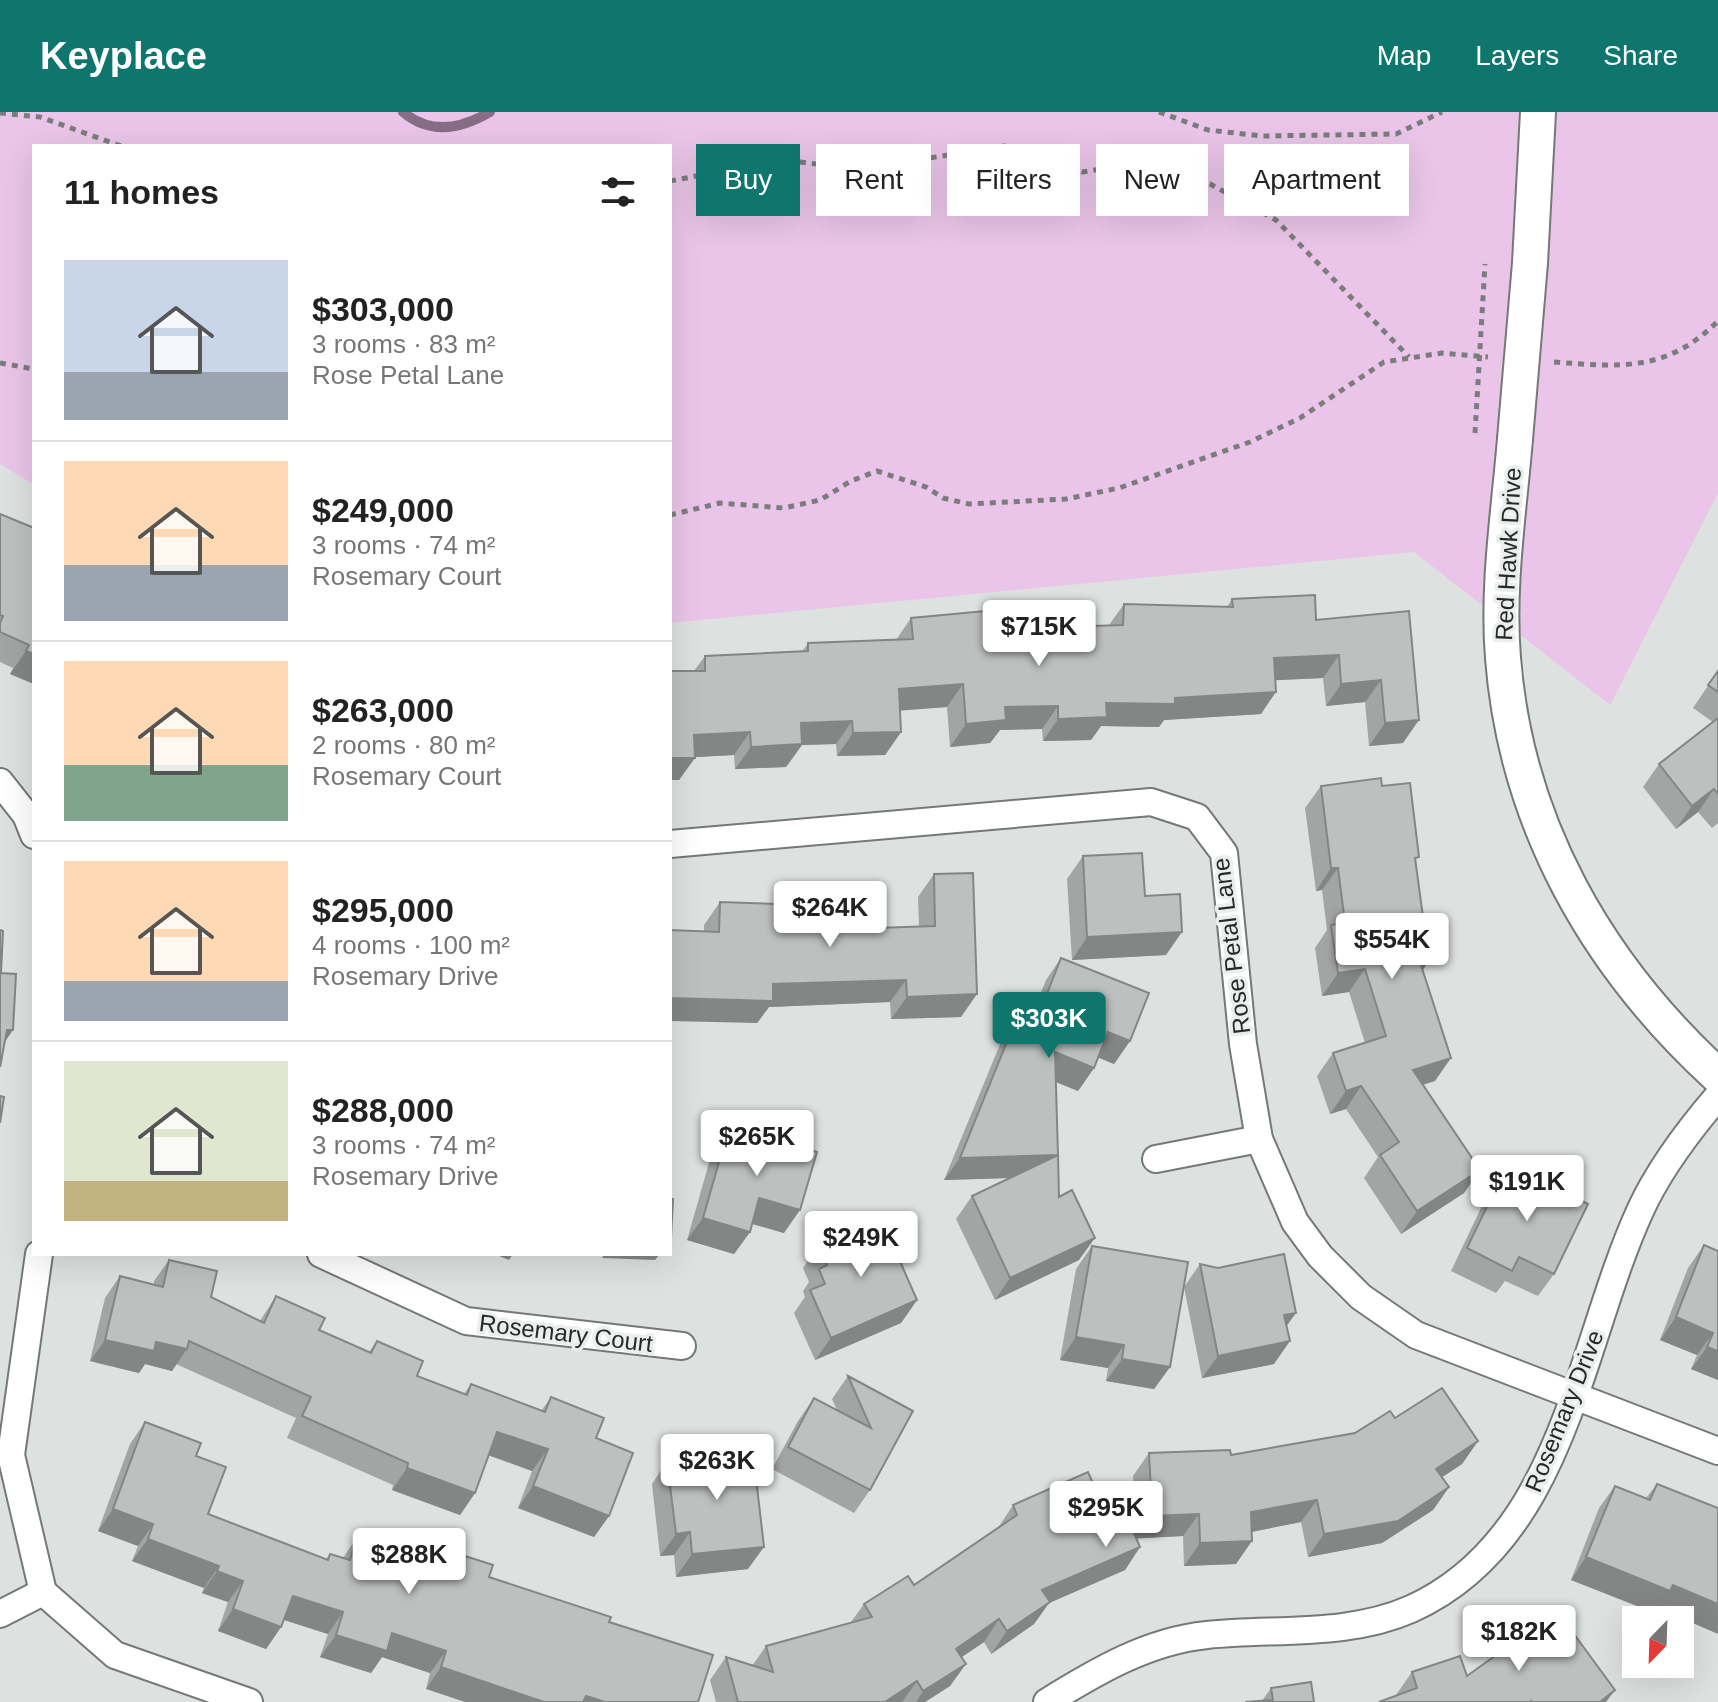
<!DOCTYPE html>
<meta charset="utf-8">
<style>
:root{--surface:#fff;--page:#f6f6f6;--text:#222;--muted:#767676;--line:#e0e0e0;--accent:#0f766e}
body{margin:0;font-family:Helvetica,sans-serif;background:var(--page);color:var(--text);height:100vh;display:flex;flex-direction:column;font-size:30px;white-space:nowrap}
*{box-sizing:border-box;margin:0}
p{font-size:26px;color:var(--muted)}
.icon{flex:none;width:44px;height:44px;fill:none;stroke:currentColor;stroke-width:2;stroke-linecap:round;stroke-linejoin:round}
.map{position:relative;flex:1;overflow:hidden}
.details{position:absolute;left:32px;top:32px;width:640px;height:1112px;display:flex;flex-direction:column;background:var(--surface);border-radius:0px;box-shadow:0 8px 32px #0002}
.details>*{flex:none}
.guide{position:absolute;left:696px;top:32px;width:760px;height:72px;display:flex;gap:16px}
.needle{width:52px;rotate:203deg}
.fabs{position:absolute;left:1622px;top:1494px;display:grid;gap:16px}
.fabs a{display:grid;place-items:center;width:72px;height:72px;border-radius:0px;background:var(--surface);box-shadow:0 8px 32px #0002;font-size:40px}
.price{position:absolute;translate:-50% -68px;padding:0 18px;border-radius:8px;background:#fff;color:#222;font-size:26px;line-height:52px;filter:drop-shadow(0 2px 4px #0008)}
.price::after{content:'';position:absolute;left:50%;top:48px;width:24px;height:18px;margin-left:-12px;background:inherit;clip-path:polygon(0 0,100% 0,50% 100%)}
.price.on{background:var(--accent);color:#fff}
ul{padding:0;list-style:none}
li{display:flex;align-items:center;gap:24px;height:200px;padding:0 32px}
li+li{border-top:2px solid var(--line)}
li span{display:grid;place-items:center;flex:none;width:224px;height:160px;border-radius:0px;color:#555}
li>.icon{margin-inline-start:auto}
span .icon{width:96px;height:96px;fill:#fffc;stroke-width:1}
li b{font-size:34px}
h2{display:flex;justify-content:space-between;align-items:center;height:96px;padding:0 32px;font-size:34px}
.tag{padding:0 28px;border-radius:0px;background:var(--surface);box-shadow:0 8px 32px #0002;font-size:28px;line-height:72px}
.tag.on{background:var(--accent);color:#fff}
header{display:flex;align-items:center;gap:48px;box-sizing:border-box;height:112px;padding:0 40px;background:var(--accent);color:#fff}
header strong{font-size:38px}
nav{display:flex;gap:44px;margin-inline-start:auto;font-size:28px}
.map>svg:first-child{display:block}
</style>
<header>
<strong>Keyplace</strong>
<nav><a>Map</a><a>Layers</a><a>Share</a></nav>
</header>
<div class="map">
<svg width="1718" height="1590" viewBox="0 0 1718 1590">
<rect width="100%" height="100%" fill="#dde1df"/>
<path fill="#eac5e9" d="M0 0H1718V381L1610 593 1414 440 670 511V34H34V373L0 352Z"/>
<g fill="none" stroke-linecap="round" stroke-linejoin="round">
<path stroke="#876e86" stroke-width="10" d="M403 0C430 23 461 17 490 0"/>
<g stroke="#747876" stroke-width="30">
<g id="minor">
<path d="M0 670 26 703 34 723"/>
<path d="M670 732 1151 690 1197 705 1224 741 1243 932 1259 1027 1295 1110 1320 1144 1361 1185 1416 1223 1718 1339"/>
<path d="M1156 1047 1259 1027"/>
<path d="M39 1142 11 1343 43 1480 115 1543 249 1590"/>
<path d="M321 1142 466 1209 682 1234"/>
<path d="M0 1502 43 1480"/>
<path d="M1047 1590C1097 1559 1148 1529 1207 1523 1274 1516 1348 1525 1411 1497 1564 1428 1578 1235 1640 1099 1659 1057 1688 1019 1718 984"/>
</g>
</g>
<g stroke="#747876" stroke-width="38">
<g id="tertiary">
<path d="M1530 151 1538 0"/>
<path d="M1515 327C1509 399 1497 474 1503 546 1516 712 1597 853 1718 964"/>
</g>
</g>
<g stroke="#7a7d7b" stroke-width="5" stroke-dasharray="6 6" stroke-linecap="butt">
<path d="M1159 0 1208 18 1262 24 1396 22 1442 0"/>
<path d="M0 1 40 5 121 34"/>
<path d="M670 69 782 48 860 57 1005 34 1082 60 1143 51 1210 72 1276 108 1409 245"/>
<path d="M1554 250C1621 255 1667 260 1718 209"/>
<path d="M0 251 34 257"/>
<path d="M670 403 720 391 784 396 820 388 851 369 877 359 926 375 943 386 969 392 1066 387 1119 376 1250 330 1300 306 1384 250 1442 241 1488 245"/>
</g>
<use href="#minor" stroke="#fff" stroke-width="26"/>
<use href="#tertiary" stroke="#fff" stroke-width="34"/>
<g stroke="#747876" stroke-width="38" stroke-linecap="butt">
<path id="tertiary-bridge" d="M1515 327 1530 151"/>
</g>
<path stroke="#7a7d7b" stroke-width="5" stroke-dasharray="6 6" stroke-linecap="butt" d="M1475 321 1485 152"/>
<use href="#tertiary-bridge" stroke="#fff" stroke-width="34"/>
</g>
<g fill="#a2a5a3">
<path d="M0 402 34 416V572L10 562 13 556 0 550Z"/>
<path d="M1232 487 1316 508 1409 499 1403 631 1369 634 1365 590 1326 594 1323 566 1276 568 1261 602 1164 608 1159 615 1101 614 1091 628 1043 629 1042 617 1000 618 990 631 950 635 947 595 900 598 901 620 885 643 837 644 836 632 802 633 786 655 735 657 734 643 695 645 679 668 694 559 705 544 802 540 808 531 896 528 911 506 998 517 1109 513 1124 492 1227 495Z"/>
<path d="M1718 559V711L1712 716 1698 700 1676 717 1643 675 1659 652 1713 610 1693 596Z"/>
<path d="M1321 674H1382L1416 750 1422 859 1435 969 1423 972 1480 1058 1464 1081 1401 1122 1364 1066 1378 1045 1346 997 1330 1002 1317 964 1333 941 1365 931 1349 880 1322 884 1315 836 1327 818 1322 778 1316 779 1305 696Z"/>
<path d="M1083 744 1145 784 1166 843 1072 848 1067 767Z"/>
<path d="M934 762 961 905 891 907 890 890 769 895 757 911 704 819V813L720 790 775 815 819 813V799L834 776 876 816 919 814 918 785Z"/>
<path d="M1061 846 1130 929 1114 952 1098 945 1094 956 1078 979 1056 970 1059 1085 1079 1148 995 1188 956 1107 972 1084 1010 1066 944 1068 1008 913 1023 890 1035 895 1046 868Z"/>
<path d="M729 1015 784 1121 752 1112 750 1120 734 1142 687 1128 713 1037Z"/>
<path d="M1507 1053 1554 1162 1538 1184 1505 1169 1496 1181 1451 1159 1491 1075Z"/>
<path d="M819 1133 917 1188 901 1211 815 1248 794 1201 805 1185 803 1179 809 1170 803 1156Z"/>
<path d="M1704 1133 1718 1139V1268L1691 1257 1697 1243 1660 1228 1688 1156Z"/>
<path d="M1092 1134 1170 1255 1154 1277 1106 1269 1108 1256 1060 1248 1076 1157Z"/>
<path d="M169 1148 211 1185 260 1209 276 1184 319 1218 369 1240 377 1229 417 1264 464 1282 471 1272 542 1298 551 1285 596 1326 609 1404 594 1425 518 1396 532 1359 489 1343 475 1381 460 1403 392 1378 393 1373 287 1326 296 1306 176 1252 172 1259 145 1252 139 1261 90 1249 105 1186 120 1164 154 1172V1169Z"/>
<path d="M1200 1152 1287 1214 1274 1252 1202 1266 1184 1175Z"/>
<path d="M848 1264 913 1299 870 1378 854 1401 772 1357 798 1309 814 1286 837 1298 832 1287Z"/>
<path d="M1395 1306 1478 1329 1462 1352 1442 1365 1449 1375 1433 1398 1382 1431 1308 1445 1301 1410 1252 1420 1236 1452 1184 1454 1183 1424 1137 1426 1140 1435 1125 1458 1049 1491 1034 1512 991 1542 984 1530 961 1545 950 1574 925 1590H716L710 1568 726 1545 752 1554 766 1534 851 1510 864 1492 914 1473 998 1416 1013 1393 1105 1398 1134 1385 1133 1364 1149 1341 1231 1343 1355 1321Z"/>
<path d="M145 1310 196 1344 208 1402 326 1447 330 1442 343 1446 357 1425 429 1447 437 1435 489 1465 611 1505 426 1577 430 1561 382 1545 371 1561 320 1545 328 1522 284 1508 281 1515 266 1537 218 1519 228 1490 202 1481 204 1476 132 1449 138 1434 98 1419 130 1332Z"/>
<path d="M667 1349 748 1457 676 1465 674 1443 660 1444 652 1372Z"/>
<path d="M1657 1372 1658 1496 1655 1501 1571 1468 1599 1396 1615 1374 1646 1386Z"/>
<path d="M1412 1560 1467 1564 1606 1590H1378L1396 1583Z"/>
<path d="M1271 1576 1314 1590 1262 1589Z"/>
</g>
<g fill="#848685">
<path d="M26 539 34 542V572L10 562Z"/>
<path d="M1339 543 1323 566 1259 569 1274 546Z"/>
<path d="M1381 568 1365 590 1326 594 1341 572Z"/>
<path d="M963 572 947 595 883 600 899 577Z"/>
<path d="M1276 580 1261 602 1164 608 1159 615 1101 614 1091 628 1043 629 1058 607 1106 591Z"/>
<path d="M1058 594 1042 617 1000 618 990 631 950 635 966 612 1005 595Z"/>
<path d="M1419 608 1403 631 1369 634 1385 611Z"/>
<path d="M852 609 836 632 802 633 786 655 735 657 751 635 801 611Z"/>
<path d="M750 620 734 643 679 646 694 623Z"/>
<path d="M901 620 885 643 837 644 853 621Z"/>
<path d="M670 646H695L679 668H670Z"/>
<path d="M1714 677 1698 700 1676 717 1692 694Z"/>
<path d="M1331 756H1338L1322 778 1316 779Z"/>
<path d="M1182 820 1166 843 1072 848 1087 825Z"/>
<path d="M1429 849 1414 871 1420 850Z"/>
<path d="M1365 857 1349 880 1322 884 1338 861Z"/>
<path d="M906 868 890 890 769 895 757 911 670 909V886L773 872Z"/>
<path d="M977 882 961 905 891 907 907 885Z"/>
<path d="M7 918H13L0 937Z"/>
<path d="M1108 920 1130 929 1114 952 1092 943Z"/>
<path d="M1055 940 1094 956 1078 979 1039 963Z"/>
<path d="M1451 946 1435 969 1397 981 1413 958Z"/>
<path d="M1361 974 1346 997 1330 1002 1346 979Z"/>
<path d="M1058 1043 1042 1065 944 1068 960 1046Z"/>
<path d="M1480 1058 1464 1081 1401 1122 1417 1099Z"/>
<path d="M759 1086 800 1098 784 1121 743 1109Z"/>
<path d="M703 1106 750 1120 734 1142 687 1128Z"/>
<path d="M1095 1126 1079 1148 995 1188 1010 1166Z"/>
<path d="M494 1142H513L509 1148Z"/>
<path d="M605 1142H660L655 1148 602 1146Z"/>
<path d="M917 1188 901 1211 815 1248 831 1226Z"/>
<path d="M1296 1201 1280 1223 1284 1203Z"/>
<path d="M1676 1205 1713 1221 1697 1243 1660 1228Z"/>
<path d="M1076 1225 1124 1233 1108 1256 1060 1248Z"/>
<path d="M105 1228 156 1230 187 1237 172 1259 145 1252 139 1261 90 1249Z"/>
<path d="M1290 1229 1274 1252 1202 1266 1218 1244Z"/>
<path d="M1707 1235 1718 1239V1268L1691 1257Z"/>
<path d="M1122 1247 1170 1255 1154 1277 1106 1269Z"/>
<path d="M497 1320 548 1337 532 1359 482 1341Z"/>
<path d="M1478 1329 1462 1352 1421 1379 1436 1357Z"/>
<path d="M407 1356 475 1381 460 1403 392 1378Z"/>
<path d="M533 1374 609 1404 594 1425 518 1396Z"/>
<path d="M1449 1375 1433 1398 1382 1431 1308 1445 1324 1422Z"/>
<path d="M1317 1388 1301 1410 1235 1423 1251 1400Z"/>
<path d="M113 1397 153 1412 138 1434 98 1419Z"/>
<path d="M1199 1402 1183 1424 1111 1428 1127 1405Z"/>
<path d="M690 1420 674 1443 660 1444 676 1422Z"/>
<path d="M148 1427 219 1454 204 1476 132 1449Z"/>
<path d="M1252 1429 1236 1452 1184 1454 1200 1431Z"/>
<path d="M764 1435 748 1457 676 1465 692 1442Z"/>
<path d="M1140 1435 1125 1458 1049 1491 1034 1512 991 1542 1007 1519 1042 1478Z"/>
<path d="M1586 1445 1673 1473 1718 1492V1522L1658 1496 1655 1501 1571 1468Z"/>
<path d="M217 1459 243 1469 228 1490 202 1481Z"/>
<path d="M293 1484 343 1500 328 1522 278 1506Z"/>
<path d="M233 1497 281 1515 266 1537 218 1519Z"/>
<path d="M999 1507 984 1530 940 1560 956 1537Z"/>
<path d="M392 1521 446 1539 430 1561 382 1545 371 1561 320 1545 336 1523Z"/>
<path d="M966 1552 950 1574 925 1590H916L923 1579Z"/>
<path d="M441 1555 544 1590H465L426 1577Z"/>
<path d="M917 1569 902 1590H885Z"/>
<path d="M1615 1578 1606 1590H1600Z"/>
<path d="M586 1584 605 1590H581Z"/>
</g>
<g fill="#bcc0be" stroke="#848685" stroke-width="2">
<path d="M0 402 34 416V542L26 539 29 533 0 520V511L3 504 0 503Z"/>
<path d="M1315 483 1316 508 1409 499 1419 608 1385 611 1381 568 1341 572 1339 543 1274 546 1276 580 1175 586V592L1106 591 1107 605 1058 607V594L1005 595 1006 608 966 612 963 572 899 577 901 620 853 621 852 609 801 611 802 632 751 635 750 620 694 623 695 646H670V559H705V544L808 539V531L913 527 911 506 996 498 998 517 1123 513 1124 492 1233 495 1232 487Z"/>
<path d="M1718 559V580L1708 573Z"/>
<path d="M1718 606V682L1714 677 1692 694 1659 652Z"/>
<path d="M1381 666 1382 674 1410 671 1419 745 1415 746 1429 849 1420 850 1451 946 1413 958 1480 1058 1417 1099 1380 1043 1399 1030 1361 974 1346 979 1333 941 1386 924 1365 857 1338 861 1331 813 1345 811 1338 756H1331L1321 674Z"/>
<path d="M1142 741 1145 784 1180 782 1182 820 1087 825 1083 744Z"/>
<path d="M973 761 977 882 907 885 906 868 773 872V889L670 886V818L719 820 720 790 775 792V815L836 813 834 776 874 774 876 816 935 814 934 762Z"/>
<path d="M0 818 3 819 1 861 16 862 13 918H7L0 955Z"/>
<path d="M1061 846 1149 881 1130 929 1108 920 1094 956 1055 940 1058 1043 960 1046 1023 890 1041 897Z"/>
<path d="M0 984 4 985 0 1011Z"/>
<path d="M729 1015 817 1040 800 1098 759 1086 750 1120 703 1106Z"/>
<path d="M1058 1043 1059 1085 1072 1078 1095 1126 1010 1166 972 1084Z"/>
<path d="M1507 1053 1588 1092 1554 1162 1519 1145 1512 1159 1467 1136Z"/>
<path d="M670 1087H673L671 1126H670Z"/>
<path d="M881 1106 917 1188 831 1226 810 1178 825 1172 819 1157 827 1153 819 1133Z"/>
<path d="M1704 1133 1718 1139V1239L1707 1235 1713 1221 1676 1205Z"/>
<path d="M1092 1134 1188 1150 1170 1255 1122 1247 1124 1233 1076 1225Z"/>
<path d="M1284 1142 1296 1201 1284 1203 1290 1229 1218 1244 1200 1152 1218 1156Z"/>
<path d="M169 1148 217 1159 211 1185 264 1211 276 1184 325 1206 319 1218 371 1241 377 1229 423 1249 417 1264 467 1283 471 1272 545 1300 551 1285 604 1306 596 1326 633 1341 609 1404 533 1374 548 1337 497 1320 475 1381 407 1356 408 1351 302 1304 311 1285 189 1229 187 1237 156 1230 154 1239 105 1228 120 1164 163 1175Z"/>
<path d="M848 1264 913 1299 870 1378 788 1335 814 1286 871 1316Z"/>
<path d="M1442 1276 1478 1329 1436 1357 1449 1375 1398 1409 1324 1422 1317 1388 1251 1400 1252 1429 1200 1431 1199 1402 1127 1405 1140 1435 1042 1478 1050 1490 1007 1519 999 1507 956 1537 966 1552 923 1579 917 1569 885 1590H738L726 1545 773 1560 766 1534 872 1505 864 1492 908 1464 914 1473 1017 1403 1013 1393 1088 1360 1105 1398 1151 1378 1149 1341 1230 1338 1231 1343 1355 1321 1390 1299 1395 1306Z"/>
<path d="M145 1310 201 1331 196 1344 226 1355 208 1402 328 1448 330 1442 350 1448 357 1425 433 1448 437 1435 493 1453 489 1465 611 1505 609 1510 713 1543 698 1590H605L586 1584 583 1590H544L441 1555 446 1539 392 1521 387 1539 336 1523 343 1500 293 1484 281 1515 233 1497 243 1469 217 1459 219 1454 148 1427 153 1412 113 1397Z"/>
<path d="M753 1340 764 1435 692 1442 690 1420 676 1422 667 1349Z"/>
<path d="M1657 1372 1718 1396V1492L1673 1473 1670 1479 1586 1445 1615 1374 1650 1388Z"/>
<path d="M1557 1499 1615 1578 1600 1590H1532L1531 1589 1530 1590H1379L1417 1576 1412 1560 1460 1544 1467 1564Z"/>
<path d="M1311 1570 1314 1590H1245L1273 1588 1271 1576Z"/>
</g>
<g text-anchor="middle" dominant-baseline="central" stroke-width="7" stroke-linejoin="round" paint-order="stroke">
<g font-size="24" fill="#282928" stroke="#eaefec">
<text transform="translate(1508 442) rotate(-87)">Red Hawk Drive</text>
<text transform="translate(1231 834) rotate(-97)">Rose Petal Lane</text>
<text transform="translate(566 1221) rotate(7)">Rosemary Court</text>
<text transform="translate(1564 1299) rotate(-68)">Rosemary Drive</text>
</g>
</g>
</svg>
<div class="fabs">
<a><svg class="needle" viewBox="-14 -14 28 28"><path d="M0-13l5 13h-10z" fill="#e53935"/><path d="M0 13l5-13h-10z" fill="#767676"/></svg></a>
</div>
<b class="price" style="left:1039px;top:556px">$715K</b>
<b class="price" style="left:830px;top:837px">$264K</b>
<b class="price" style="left:1392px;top:869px">$554K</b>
<b class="price on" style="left:1049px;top:948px">$303K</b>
<b class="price" style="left:757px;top:1066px">$265K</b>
<b class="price" style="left:1527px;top:1111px">$191K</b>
<b class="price" style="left:861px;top:1167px">$249K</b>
<b class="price" style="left:717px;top:1390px">$263K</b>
<b class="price" style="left:1106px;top:1437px">$295K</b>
<b class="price" style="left:409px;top:1484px">$288K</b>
<b class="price" style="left:1519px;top:1561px">$182K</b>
<div class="guide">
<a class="tag on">Buy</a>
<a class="tag">Rent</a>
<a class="tag">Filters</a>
<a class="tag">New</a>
<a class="tag">Apartment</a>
</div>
<section class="details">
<h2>11 homes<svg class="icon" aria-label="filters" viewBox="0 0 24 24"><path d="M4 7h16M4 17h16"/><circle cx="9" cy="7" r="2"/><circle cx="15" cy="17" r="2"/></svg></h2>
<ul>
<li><span style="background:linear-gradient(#c9d6e8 70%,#9aa5b1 0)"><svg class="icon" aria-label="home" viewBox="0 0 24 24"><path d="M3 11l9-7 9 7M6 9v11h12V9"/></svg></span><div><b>$303,000</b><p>3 rooms · 83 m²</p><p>Rose Petal Lane</p></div></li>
<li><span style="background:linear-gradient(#ffd9b3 65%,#9aa5b1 0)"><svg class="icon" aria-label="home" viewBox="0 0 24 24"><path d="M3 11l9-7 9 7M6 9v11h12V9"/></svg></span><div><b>$249,000</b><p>3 rooms · 74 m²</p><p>Rosemary Court</p></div></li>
<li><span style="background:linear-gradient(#ffd9b3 65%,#7fa58c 0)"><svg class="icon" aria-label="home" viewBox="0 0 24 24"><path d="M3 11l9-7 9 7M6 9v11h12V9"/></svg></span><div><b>$263,000</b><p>2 rooms · 80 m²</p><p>Rosemary Court</p></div></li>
<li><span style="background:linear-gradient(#ffd9b3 75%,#9aa5b1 0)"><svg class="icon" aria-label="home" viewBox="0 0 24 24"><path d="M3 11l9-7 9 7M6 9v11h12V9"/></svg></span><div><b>$295,000</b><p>4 rooms · 100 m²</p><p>Rosemary Drive</p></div></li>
<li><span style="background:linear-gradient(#dfe7d0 75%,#c2b280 0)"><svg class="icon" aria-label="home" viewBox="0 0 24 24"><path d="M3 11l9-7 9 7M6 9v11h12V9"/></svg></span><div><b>$288,000</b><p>3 rooms · 74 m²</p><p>Rosemary Drive</p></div></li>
</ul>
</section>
</div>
